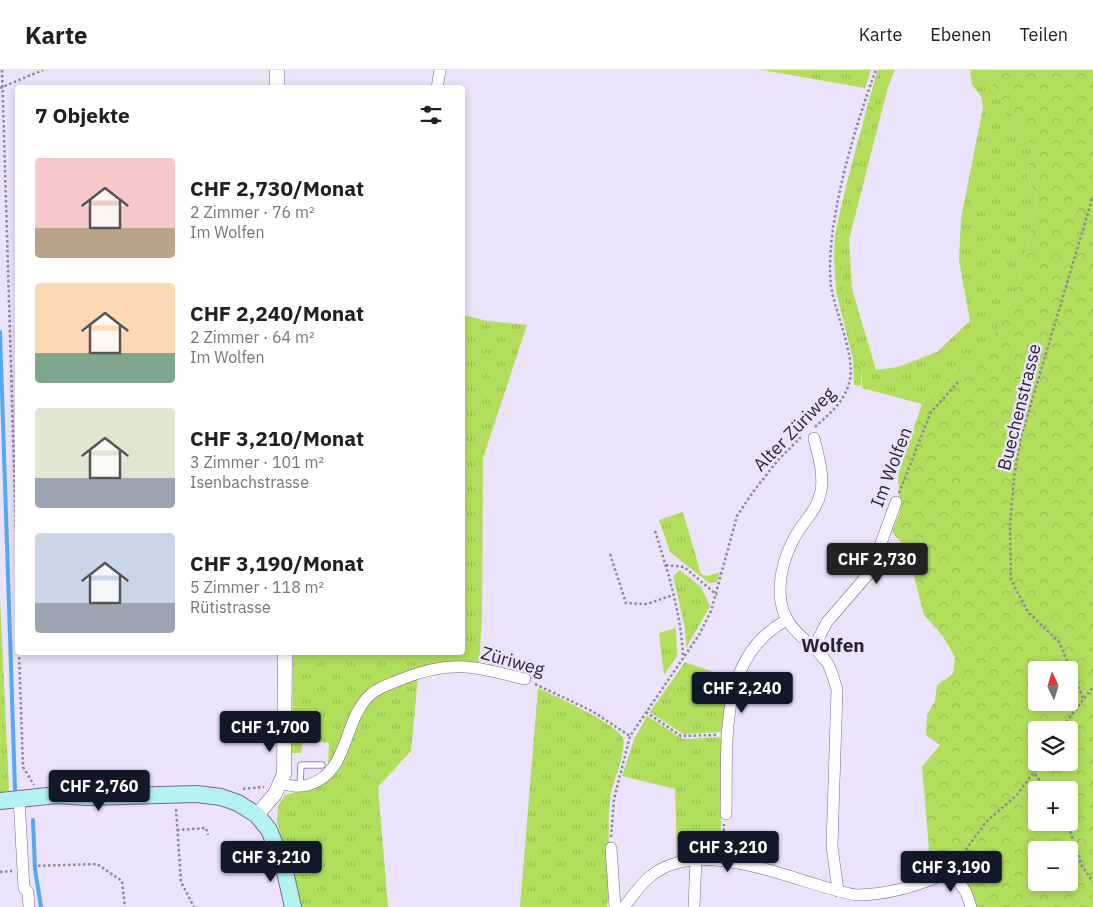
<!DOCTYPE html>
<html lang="de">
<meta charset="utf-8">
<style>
:root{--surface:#fff;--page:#f6f6f6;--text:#202124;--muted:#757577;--line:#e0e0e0;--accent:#111827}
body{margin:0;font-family:"IBM Plex Sans",sans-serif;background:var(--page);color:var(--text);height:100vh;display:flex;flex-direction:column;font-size:19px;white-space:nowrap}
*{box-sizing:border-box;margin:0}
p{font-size:16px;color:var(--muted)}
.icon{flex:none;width:28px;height:28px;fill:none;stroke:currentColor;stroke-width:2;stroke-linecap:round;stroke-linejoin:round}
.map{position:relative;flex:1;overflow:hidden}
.sheet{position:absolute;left:15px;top:15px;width:450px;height:570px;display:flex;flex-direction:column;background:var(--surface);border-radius:5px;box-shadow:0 2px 8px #0003}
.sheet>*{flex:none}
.needle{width:32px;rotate:356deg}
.tools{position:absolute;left:1028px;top:591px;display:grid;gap:10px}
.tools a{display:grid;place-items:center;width:50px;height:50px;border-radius:5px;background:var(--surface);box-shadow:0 2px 8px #0003;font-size:25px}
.price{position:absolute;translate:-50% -42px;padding:0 11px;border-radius:5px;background:var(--accent);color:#fff;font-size:16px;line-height:32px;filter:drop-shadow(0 1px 2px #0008)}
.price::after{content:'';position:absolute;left:50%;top:30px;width:15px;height:11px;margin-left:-8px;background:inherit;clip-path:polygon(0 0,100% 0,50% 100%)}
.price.active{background:#222;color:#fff}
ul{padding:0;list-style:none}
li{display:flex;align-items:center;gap:15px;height:125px;padding:0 20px}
li span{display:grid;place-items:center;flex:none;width:140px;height:100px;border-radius:5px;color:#555}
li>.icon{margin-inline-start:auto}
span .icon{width:60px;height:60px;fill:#fffc;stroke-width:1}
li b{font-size:21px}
h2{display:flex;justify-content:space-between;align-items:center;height:60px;padding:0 20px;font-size:21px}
header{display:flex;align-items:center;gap:30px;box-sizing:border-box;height:70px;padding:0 25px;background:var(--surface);border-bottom:1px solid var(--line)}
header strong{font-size:24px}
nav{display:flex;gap:28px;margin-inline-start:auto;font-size:18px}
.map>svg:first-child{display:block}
</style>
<header>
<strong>Karte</strong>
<nav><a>Karte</a><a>Ebenen</a><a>Teilen</a></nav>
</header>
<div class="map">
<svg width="1093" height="837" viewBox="0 0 1093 837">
<defs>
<pattern id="grass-tufts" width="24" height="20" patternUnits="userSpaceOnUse" patternTransform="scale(1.25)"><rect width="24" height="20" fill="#b1de5d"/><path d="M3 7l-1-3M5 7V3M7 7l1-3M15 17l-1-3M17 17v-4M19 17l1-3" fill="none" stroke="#98be51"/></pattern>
<pattern id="forest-crowns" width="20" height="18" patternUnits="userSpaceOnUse" patternTransform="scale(1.25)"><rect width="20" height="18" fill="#b1de5d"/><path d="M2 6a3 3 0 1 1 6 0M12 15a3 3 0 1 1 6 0" fill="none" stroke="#98be51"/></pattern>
</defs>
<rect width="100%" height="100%" fill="#ece2f9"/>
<g fill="url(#grass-tufts)">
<path d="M762 0H871L865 18Z"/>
<path d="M878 0H895L888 17 849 170 852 219 876 300 898 297 937 282 970 251 959 190 961 149 983 37 981 26 972 15 970 0H983L1032 77 1027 105 1037 130 1020 210 986 283 962 294 922 334 862 318V298L846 243 841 188 834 187 835 165 846 116 851 118 875 30H869Z"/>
<path d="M463 245 487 251 527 255 483 388 482 545 479 595 462 592 367 623 336 687 328 696 329 673 303 670 301 683H292L293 583 462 582Z"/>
<path d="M683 442 701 504 707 506 720 502 717 512 709 513 670 482 659 450Z"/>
<path d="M680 500 701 517 710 536 686 578 685 558 673 506Z"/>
<path d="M0 527 9 720 0 724Z"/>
<path d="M676 558 677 586 664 605 659 563Z"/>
<path d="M685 592 730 608 726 630 725 662 683 664 650 642Z"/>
<path d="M418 607 411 681 378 717 388 837H300L289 788 277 752 278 736 285 725 312 718 354 658 371 629 385 620Z"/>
<path d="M538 618C553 625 617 654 623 668 627 679 614 710 611 723 605 761 613 800 607 837H520Z"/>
<path d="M647 646 683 669 724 667 720 784 692 785 677 788 675 719 622 706 634 669Z"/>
</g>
<g fill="url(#forest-crowns)" fill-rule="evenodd">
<path d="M983 0H1093V837H975L948 798 931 802 922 697 940 675 926 665 927 645 935 631 937 615 953 604 955 587 942 565 924 545 907 479 892 462 900 441 898 405 922 334 962 294 986 282 1020 210 1037 130 1027 105 1032 77ZM1036 600H1069V632H1036ZM1036 660H1069V692H1036ZM1036 720H1069V752H1036ZM1036 780H1069V812H1036Z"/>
<path d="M869 30H876L851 118 846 116Z"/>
<path d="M834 187 841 188 846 243 862 298 861 316 854 315 853 289 836 221Z"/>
</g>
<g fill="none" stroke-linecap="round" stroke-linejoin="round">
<g stroke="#54aaf0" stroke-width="4">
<path d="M0 262 15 719"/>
<path d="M33 750 35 799 41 837"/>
</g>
<g stroke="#7c6397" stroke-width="7">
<path id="service" d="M300 717 301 695H322"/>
</g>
<g stroke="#7c6397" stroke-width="12">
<g id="minor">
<path d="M437 18 440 0"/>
<path d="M814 368C818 385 824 404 821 421 818 437 808 447 799 460 786 480 777 508 781 532 786 563 812 570 828 594 832 601 834 611 837 619L832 776 838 821"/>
<path d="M814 577 827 552 871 501 896 432"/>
<path d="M282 713C292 717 298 717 308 715 350 703 342 650 371 624 379 617 392 613 402 609 452 589 475 597 525 609"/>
<path d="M19 728 24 818 28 822 29 837"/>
<path d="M726 744C728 677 716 589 785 551"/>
<path d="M611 778 615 837"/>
<path d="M624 837C632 827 641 813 652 805 704 765 798 814 856 825 889 825 921 815 951 801L966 822 971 837"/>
<path d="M694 837 696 789"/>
</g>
</g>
<g stroke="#7c6397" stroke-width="15">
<g id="tertiary">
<path d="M277 0V18"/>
<path d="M257 745 275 724 284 704 285 582"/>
</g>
</g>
<g stroke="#7c6397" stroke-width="18">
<path id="secondary" d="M0 731 57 725 87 727 197 724 221 727 238 733 257 745 269 760 283 793 293 837"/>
</g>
<g stroke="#90869c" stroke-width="2.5" stroke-dasharray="2.5 2.5" stroke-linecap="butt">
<path d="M2 0 18 528"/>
<path d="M0 18 43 0"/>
<path d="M815 357C830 343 846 331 850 309 855 285 835 242 831 216 824 158 855 55 876 0"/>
<path d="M899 423 931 342 960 310"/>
<path d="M655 461C668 502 681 543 683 586"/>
<path d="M610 484 626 533 647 534 673 525"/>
<path d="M666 495 684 497 717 525"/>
<path d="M19 582 23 697 34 715"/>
<path d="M535 614 592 641 630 666"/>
<path d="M1083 628 1059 572 1028 542 1011 510 1010 456 1014 407 1021 367 1093 126"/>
<path d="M646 642 681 666 717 665"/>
<path d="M1060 660 1093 617"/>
<path d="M1035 704 1047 720"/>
<path d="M243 719 264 717"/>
<path d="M176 739 181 812 194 837"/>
<path d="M1067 752 1082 796 1093 812"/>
<path d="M177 760 206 758 208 765"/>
<path d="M611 767 614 729 630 666 699 565 711 541 737 446 753 422 778 390 802 366"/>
<path d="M723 781 724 754"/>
<path d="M957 792 986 752 1017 725 1041 692"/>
<path d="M33 796 97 794 122 811 125 837"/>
<path d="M0 802 12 801"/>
</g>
<use href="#service" stroke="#fff" stroke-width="5.5"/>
<use href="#minor" stroke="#fff" stroke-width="11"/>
<use href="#tertiary" stroke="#fff" stroke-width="14"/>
<use href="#secondary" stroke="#b4f2ed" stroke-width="16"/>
</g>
<g text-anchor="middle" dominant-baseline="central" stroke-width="5" stroke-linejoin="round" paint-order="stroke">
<g font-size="18" fill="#291f34" stroke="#ece2f9">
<text transform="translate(1019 337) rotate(-76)">Buechenstrasse</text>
<text transform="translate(794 359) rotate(-46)">Alter Züriweg</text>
<text transform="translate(891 397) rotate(-69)">Im Wolfen</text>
<text transform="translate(513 591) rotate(16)">Züriweg</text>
</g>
<g font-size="19" font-weight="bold" fill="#291f34" stroke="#ece2f9">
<text x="833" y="575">Wolfen</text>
</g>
</g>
</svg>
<div class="tools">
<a><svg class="needle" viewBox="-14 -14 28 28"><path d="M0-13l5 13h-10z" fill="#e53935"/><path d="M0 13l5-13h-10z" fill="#757577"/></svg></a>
<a><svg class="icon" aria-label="layers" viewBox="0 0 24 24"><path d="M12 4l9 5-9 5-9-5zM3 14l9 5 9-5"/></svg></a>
<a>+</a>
<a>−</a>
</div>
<b class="price active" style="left:877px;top:515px">CHF 2,730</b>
<b class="price" style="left:742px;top:644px">CHF 2,240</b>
<b class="price" style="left:270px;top:683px">CHF 1,700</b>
<b class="price" style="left:99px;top:742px">CHF 2,760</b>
<b class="price" style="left:728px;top:803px">CHF 3,210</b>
<b class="price" style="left:271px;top:813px">CHF 3,210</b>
<b class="price" style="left:951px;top:823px">CHF 3,190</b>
<section class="sheet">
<h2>7 Objekte<svg class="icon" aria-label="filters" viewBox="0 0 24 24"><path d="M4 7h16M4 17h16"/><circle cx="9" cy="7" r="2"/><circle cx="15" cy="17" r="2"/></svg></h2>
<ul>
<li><span style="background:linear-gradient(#f6c9c9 70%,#b9a48a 0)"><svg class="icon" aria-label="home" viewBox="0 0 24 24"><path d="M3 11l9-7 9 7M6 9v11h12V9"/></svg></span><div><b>CHF 2,730/Monat</b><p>2 Zimmer · 76 m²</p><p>Im Wolfen</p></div></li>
<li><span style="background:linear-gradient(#ffd9b3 70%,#7fa58c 0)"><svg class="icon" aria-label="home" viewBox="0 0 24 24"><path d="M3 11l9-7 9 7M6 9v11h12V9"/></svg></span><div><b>CHF 2,240/Monat</b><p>2 Zimmer · 64 m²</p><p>Im Wolfen</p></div></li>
<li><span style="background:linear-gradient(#dfe7d0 70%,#9aa5b1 0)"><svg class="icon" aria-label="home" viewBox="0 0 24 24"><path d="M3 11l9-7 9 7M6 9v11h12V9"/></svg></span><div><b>CHF 3,210/Monat</b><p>3 Zimmer · 101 m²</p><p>Isenbachstrasse</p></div></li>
<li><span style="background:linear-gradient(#c9d6e8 70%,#9aa5b1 0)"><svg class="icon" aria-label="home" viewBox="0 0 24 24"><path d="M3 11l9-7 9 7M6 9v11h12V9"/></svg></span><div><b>CHF 3,190/Monat</b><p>5 Zimmer · 118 m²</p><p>Rütistrasse</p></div></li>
</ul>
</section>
</div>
